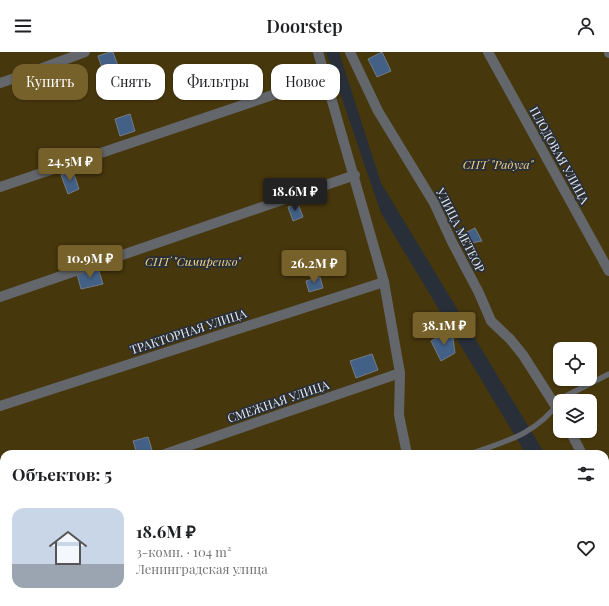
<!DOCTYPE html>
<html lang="ru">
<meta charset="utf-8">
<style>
:root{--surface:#fff;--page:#f6f6f6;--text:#202124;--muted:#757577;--line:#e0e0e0;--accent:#76612b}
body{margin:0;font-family:"Playfair Display",serif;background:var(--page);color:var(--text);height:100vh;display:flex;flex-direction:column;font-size:15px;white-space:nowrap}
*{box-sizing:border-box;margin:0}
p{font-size:13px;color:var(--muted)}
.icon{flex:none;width:22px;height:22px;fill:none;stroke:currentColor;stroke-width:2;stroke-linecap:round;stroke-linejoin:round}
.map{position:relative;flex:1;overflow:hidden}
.drawer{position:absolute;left:0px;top:398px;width:609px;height:156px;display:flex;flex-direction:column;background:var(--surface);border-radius:12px 12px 0 0;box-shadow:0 1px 3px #0004}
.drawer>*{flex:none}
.top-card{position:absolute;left:12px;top:12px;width:400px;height:36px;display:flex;gap:8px}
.controls{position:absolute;left:553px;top:290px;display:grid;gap:8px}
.controls a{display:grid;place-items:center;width:44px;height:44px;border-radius:8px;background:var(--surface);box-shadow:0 1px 3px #0004;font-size:20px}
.price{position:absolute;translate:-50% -34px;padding:0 9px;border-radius:4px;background:var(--accent);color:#fff;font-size:13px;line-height:26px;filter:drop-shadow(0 1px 2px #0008)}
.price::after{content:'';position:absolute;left:50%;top:24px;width:12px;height:9px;margin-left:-6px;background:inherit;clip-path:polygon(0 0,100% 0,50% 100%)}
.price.current{background:#222;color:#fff}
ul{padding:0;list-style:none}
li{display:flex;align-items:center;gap:12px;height:100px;padding:0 12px}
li+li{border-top:1px solid var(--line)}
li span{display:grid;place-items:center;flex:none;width:112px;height:80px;border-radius:12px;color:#555}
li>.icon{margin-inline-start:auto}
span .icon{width:48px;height:48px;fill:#fffc;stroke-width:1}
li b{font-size:17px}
h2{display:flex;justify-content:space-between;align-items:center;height:48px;padding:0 12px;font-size:17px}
.pill{padding:0 14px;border-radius:12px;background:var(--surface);box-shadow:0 1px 3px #0004;font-size:14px;line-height:36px}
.pill.current{background:var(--accent);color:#fff}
header{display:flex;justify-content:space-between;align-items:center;height:52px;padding:0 12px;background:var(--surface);font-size:18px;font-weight:600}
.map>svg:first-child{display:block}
</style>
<header><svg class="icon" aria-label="menu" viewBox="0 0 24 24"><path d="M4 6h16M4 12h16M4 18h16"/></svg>Doorstep<svg class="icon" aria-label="person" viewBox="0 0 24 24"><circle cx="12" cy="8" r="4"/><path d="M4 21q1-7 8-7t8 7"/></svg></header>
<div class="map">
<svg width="609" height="554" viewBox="0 0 609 554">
<rect width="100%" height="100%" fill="#282f38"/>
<g fill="#47370d" fill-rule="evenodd">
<path d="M0 0H326L381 161 526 402H4V550H497L483 554H0Z"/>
<path d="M339 0H609V508L605 501V402H545L381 131ZM560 297H590V327H560ZM560 349H590V379H560Z"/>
<path d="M605 543 609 550V554H570L583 550H605Z"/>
</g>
<g fill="#436086" stroke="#737b85">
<path d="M110 0H113L118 14 103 19 98 4Z"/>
<path d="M382 0 391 19 377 25 368 7Z"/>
<path d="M130 62 135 79 120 84 115 67Z"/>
<path d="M73 119 79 137 68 142 61 123Z"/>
<path d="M298 152 303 165 293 169 288 155Z"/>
<path d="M475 176 482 189 471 191 463 182Z"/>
<path d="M98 216 103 232 81 237 77 222Z"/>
<path d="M320 225 323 236 309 240 306 229Z"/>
<path d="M452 278 455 301 441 309 431 289Z"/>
<path d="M372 302 378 318 356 326 350 309Z"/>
<path d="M148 385 152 398 137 402 133 389Z"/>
</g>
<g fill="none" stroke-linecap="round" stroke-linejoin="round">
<g stroke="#63676b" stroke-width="5.5">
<path d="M560 349 562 346 609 322"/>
<path d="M470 402C507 389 536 382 560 349"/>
<path d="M3 554 15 550"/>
<path d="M289 554 301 550"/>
</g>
<g stroke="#63676b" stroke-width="10">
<path d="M318 0 384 230 400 321 399 363 407 402"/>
<path d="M350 0 378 59 434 151 452 190 479 241 491 269 510 287 523 303 560 361"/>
<path d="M488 0 609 219"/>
<path d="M609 0V1"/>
<path d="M0 31 24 23 85 0"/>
<path d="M0 135 326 25"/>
<path d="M0 245 355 123"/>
<path d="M0 354 384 230"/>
<path d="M570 379 582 402"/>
<path d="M165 402 400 321"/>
<path d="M605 442 609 450"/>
<path d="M0 459 4 457"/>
<path d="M451 550 452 554"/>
</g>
</g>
<g text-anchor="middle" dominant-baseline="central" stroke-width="3.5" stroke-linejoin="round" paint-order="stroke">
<g font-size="12" fill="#e8ecf2" stroke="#282f38">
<text transform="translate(560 103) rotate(61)">ПЛОДОВАЯ УЛИЦА</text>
<text transform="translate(461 178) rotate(63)">УЛИЦА МЕТЕОР</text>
<text transform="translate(188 279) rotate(-18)">ТРАКТОРНАЯ УЛИЦА</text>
<text transform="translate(278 349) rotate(-19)">СМЕЖНАЯ УЛИЦА</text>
</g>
<g font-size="12" font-style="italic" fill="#f4d388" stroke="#282f38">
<text x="498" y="112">СНТ "Радуга"</text>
<text x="193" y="209">СНТ "Симиренко"</text>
</g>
</g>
</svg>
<div class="controls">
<a><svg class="icon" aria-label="locate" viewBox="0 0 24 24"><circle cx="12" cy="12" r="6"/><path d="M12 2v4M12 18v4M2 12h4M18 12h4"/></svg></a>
<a><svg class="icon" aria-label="layers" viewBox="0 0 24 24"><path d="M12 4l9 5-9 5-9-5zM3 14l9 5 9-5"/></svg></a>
</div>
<b class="price" style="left:70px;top:130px">24.5M ₽</b>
<b class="price current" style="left:295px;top:160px">18.6M ₽</b>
<b class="price" style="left:90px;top:227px">10.9M ₽</b>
<b class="price" style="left:314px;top:232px">26.2M ₽</b>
<b class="price" style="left:444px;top:294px">38.1M ₽</b>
<div class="top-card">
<a class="pill current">Купить</a>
<a class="pill">Снять</a>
<a class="pill">Фильтры</a>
<a class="pill">Новое</a>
</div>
<section class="drawer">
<h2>Объектов: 5<svg class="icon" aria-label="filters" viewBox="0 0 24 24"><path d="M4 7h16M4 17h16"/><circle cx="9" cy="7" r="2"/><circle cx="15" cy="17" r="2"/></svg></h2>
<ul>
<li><span style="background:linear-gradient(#c9d6e8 70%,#9aa5b1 0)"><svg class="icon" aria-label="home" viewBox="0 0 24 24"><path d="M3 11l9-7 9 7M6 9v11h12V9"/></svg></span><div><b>18.6M ₽</b><p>3-комн. · 104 m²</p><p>Ленинградская улица</p></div><svg class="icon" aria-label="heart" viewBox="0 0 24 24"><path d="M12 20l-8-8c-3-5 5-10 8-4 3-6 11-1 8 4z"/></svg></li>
</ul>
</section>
</div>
